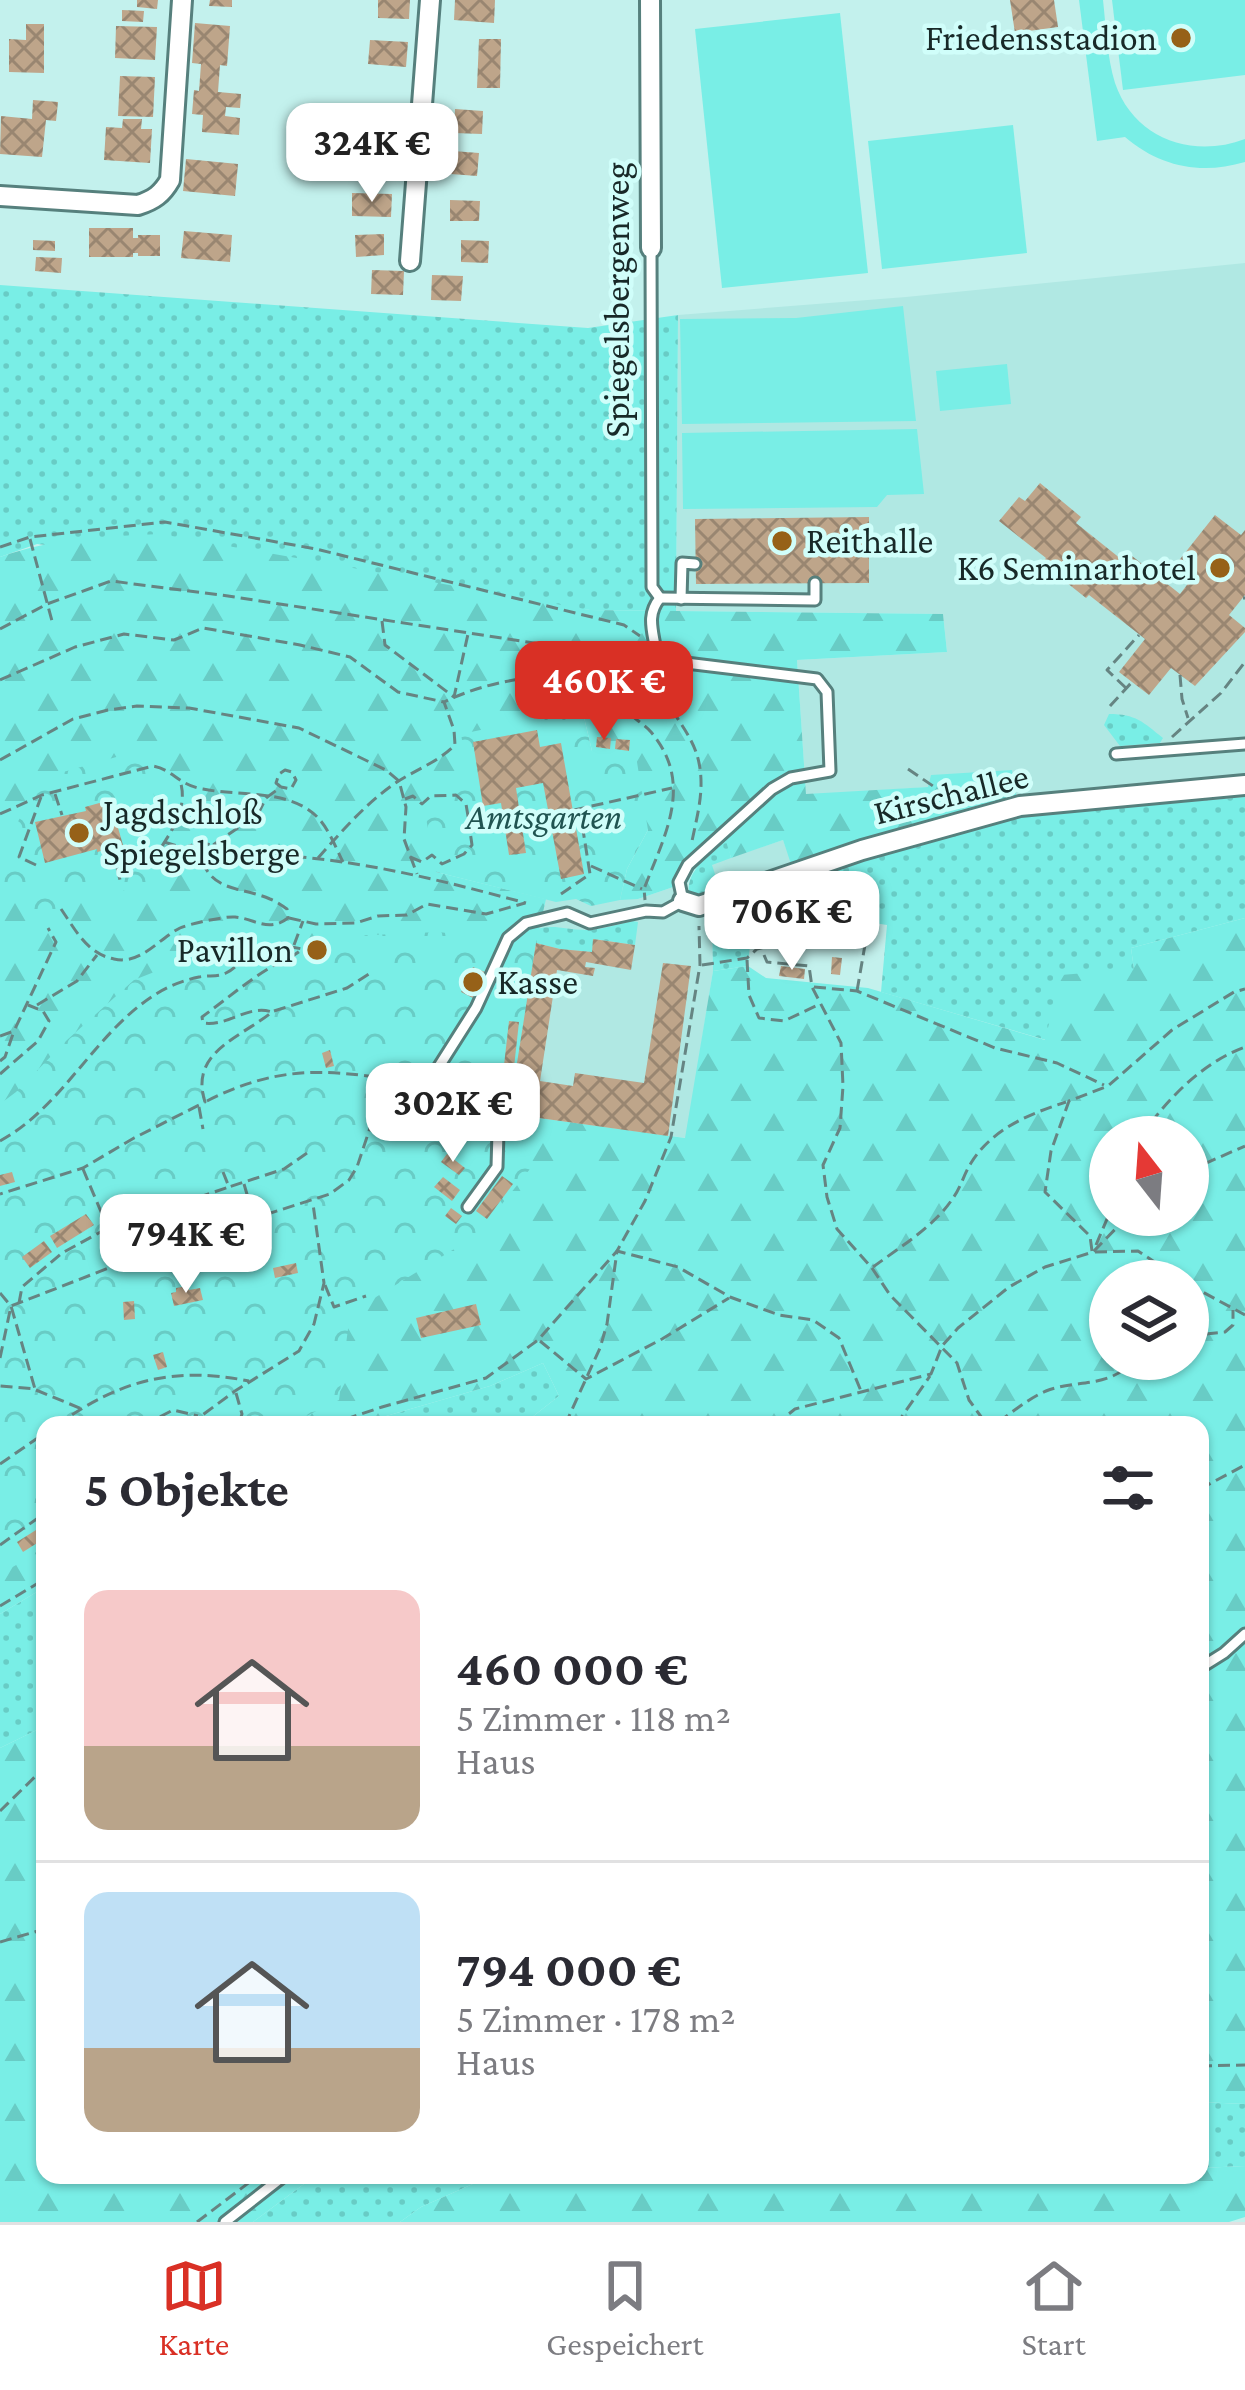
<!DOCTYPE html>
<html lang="de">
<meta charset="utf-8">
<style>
:root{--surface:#fff;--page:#f2f2f3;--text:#2b2b33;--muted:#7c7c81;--line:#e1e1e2;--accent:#d93025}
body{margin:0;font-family:"Crimson Pro",serif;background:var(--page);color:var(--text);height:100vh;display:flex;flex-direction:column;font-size:45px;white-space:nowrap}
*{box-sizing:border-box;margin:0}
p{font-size:39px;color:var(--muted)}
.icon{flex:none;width:66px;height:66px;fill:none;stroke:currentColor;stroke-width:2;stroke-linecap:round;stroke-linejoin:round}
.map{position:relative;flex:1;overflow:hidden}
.panel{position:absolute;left:36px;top:1416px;width:1173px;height:768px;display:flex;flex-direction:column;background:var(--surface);border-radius:24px;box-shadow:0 3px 9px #0004}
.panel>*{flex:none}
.needle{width:78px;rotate:343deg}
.controls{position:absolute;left:1089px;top:1116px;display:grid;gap:24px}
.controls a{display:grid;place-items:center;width:120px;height:120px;border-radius:50%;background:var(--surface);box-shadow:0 3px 9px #0004;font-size:60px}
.price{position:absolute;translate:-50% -102px;padding:0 27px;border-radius:24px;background:#fff;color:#222;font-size:39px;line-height:78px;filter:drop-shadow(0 3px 6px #0008)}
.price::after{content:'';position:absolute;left:50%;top:72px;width:36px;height:27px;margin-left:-18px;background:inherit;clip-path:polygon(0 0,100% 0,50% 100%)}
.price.selected{background:var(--accent);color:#fff}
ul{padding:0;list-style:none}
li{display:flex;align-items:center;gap:36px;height:300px;padding:0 48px}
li+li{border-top:3px solid var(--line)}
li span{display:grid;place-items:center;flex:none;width:336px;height:240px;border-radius:24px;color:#555}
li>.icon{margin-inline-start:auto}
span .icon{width:144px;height:144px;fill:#fffc;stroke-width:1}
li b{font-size:51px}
h2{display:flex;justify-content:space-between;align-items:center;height:144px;padding:0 48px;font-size:51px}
.dock{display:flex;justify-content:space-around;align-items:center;height:168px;border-top:3px solid var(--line);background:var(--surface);font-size:33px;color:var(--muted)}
.dock a{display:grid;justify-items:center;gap:6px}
.dock .selected{color:var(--accent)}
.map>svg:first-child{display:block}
</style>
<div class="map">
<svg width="1245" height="2222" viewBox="0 0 1245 2222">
<defs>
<pattern id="grass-dots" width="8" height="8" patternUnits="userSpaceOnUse" patternTransform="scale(3)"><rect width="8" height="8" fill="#79eee6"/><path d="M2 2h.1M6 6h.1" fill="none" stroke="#68ccc5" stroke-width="1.8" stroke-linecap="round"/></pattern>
<pattern id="forest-firs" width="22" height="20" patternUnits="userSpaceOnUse" patternTransform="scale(3)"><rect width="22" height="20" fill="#79eee6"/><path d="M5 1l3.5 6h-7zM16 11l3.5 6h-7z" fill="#68ccc5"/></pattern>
<pattern id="park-crowns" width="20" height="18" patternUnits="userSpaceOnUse" patternTransform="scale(3)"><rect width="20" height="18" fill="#79eee6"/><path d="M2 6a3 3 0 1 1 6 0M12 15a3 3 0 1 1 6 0" fill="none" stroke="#68ccc5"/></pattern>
<pattern id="building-cross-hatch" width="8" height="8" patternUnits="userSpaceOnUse" patternTransform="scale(3)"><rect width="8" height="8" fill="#bea58a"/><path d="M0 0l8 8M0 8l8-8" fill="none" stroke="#998671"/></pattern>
</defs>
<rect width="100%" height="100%" fill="#c3f1ed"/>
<path fill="#b0e8e3" d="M1245 263V797L1024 816 712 925 713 971 686 1138 531 1117 514 1082 536 943 469 782 638 899 688 882 689 892 719 889 711 864 783 840 792 864 860 841 929 787 806 795 797 660 947 652 943 614 676 611 678 315 906 297Z"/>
<g fill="url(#grass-dots)">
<path d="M0 285 588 328 678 315 676 611 590 610 37 544 0 557Z"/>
<path d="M1109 714C1136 714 1143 722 1163 738L1160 743 1120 746 1104 725Z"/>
<path d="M1245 797V918L1131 948 1134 969 1046 1040 881 992 887 925 855 920 750 945 748 966 713 971 712 925 720 913 865 860 1023 816Z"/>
<path d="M727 840 731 858 712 865 720 889 696 897 689 893C686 869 711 855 727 840Z"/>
<path d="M633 921 638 922 635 945 594 939 592 952 560 949 523 940C542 919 561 930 585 930 601 930 618 924 633 921Z"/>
<path d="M543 1363 559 1396 522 1425H355L490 1386Z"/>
<path d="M45 1587V1726L0 1748V1614Z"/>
<path d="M1200 2102 1245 2104V2166L1200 2168Z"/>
<path d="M316 2175H493L421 2207 400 2222H253Z"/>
</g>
<g fill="url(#forest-firs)" fill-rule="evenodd">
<path d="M160 534 590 610 943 614 947 652 797 660 806 794 928 787 931 775 1012 770 1017 800 860 841 791 864 783 840 731 858 726 841 694 870 688 882 638 899 620 900 627 869 648 830 592 751 582 709 470 783 436 872 546 899 536 943 514 1081 532 1117 685 1138 713 971 748 966 766 978 868 988 1045 1040 1061 975 1134 969 1131 948 1245 918V2104L1200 2102V1425H522L559 1396 543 1363 490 1386 355 1425H45V1587L0 1614V557C57 537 101 537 160 534ZM1110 1137H1188V1215H1110ZM1110 1281H1188V1359H1110Z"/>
<path d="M45 1726V2175H316L253 2222H0V1748Z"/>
<path d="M1245 2166V2217L1229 2222H400L421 2207 493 2175H1200V2168Z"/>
</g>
<g fill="url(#park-crowns)">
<path d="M582 709 592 751 636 756 648 830 627 869 620 900 591 906 576 899 556 902 436 872 421 791 469 782 461 734Z"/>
<path d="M141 750 169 848 155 882 44 913 3 897 4 847 42 778Z"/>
<path d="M438 932 536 943 515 1082 536 1085 531 1117 530 1169 477 1235 350 1313 339 1400 288 1425H45V1549L0 1574V1104L16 1092 67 1040 134 980 245 936 306 938Z"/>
</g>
<g fill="#79eee6">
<path d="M1079 0H1103C1106 27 1107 57 1115 83 1134 139 1193 159 1245 139V162C1201 175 1160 167 1125 137L1097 141Z"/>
<path d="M1112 0H1245V75L1123 90Z"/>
<path d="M840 13 868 273 722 288 695 29Z"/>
<path d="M1013 125 1027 253 882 269 868 141Z"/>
<path d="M903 306 916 421 682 424 680 319 796 318Z"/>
<path d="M1007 364 1011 404 940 411 936 371Z"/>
<path d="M917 429 924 494 887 495 877 507 683 509 682 433Z"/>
</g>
<path fill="#41bdb6" stroke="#35918b" stroke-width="3" d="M411 1100 420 1103 427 1117C423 1128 419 1131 407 1132L401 1108Z"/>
<g fill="url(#building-cross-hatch)">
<path d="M137 0H158L157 9 137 7Z"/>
<path d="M210 0H232V7L209 6Z"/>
<path d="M378 0H410L409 19 378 18Z"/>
<path d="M455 0H495L494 23 454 20Z"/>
<path d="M1010 0H1054L1058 27 1015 33Z"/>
<path d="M122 10 144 11 143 22 122 21Z"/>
<path d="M195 23 230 26 227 66 220 65 218 92 241 94 240 108 226 107 225 116 240 118 239 135 202 132 203 115 192 114 194 90 199 91 201 64 192 63Z"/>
<path d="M26 24H44V73L9 72V39L26 40Z"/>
<path d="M116 26 157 27 155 60 115 58Z"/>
<path d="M479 39H501L500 88H477Z"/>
<path d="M370 40 408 42 406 67 368 64Z"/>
<path d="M120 76 155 77 153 117 118 116Z"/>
<path d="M33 100 58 102 56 121 46 120 42 157 0 154 1 116 32 119Z"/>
<path d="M357 104 399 105 398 131 356 129Z"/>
<path d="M455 109 483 111 482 134 454 133Z"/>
<path d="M123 119H142L141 129H152L150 163 104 160 106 127 122 128Z"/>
<path d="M354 143 398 146 396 170 353 167Z"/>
<path d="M453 151 479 153 477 176 451 174Z"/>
<path d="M186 159 238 164 235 196 183 191Z"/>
<path d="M352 193 392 194 391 217 352 216Z"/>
<path d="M450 200 480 201 479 221H450Z"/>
<path d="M89 228H133V238H138V235H160V256H138V253H133V257H89Z"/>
<path d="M184 231 232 235 230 262 181 258Z"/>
<path d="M384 234V255L356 257 355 235Z"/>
<path d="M33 240 55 241V251L33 250Z"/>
<path d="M461 240 489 241 488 263 461 262Z"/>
<path d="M36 257 62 258 61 273 35 271Z"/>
<path d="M372 270 404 271 403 295 371 294Z"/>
<path d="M432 275 463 276 461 301 431 300Z"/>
<path d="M1040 483 1081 517 1076 523 1121 559 1127 552 1180 594 1190 581 1173 568 1215 515 1241 535 1245 530V595L1229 615 1245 628V632L1195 686 1171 668 1149 695 1119 672 1145 639 1089 595 1086 598 1042 563 1046 558 999 521 1019 497 1025 501Z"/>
<path d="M869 517V583L696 584 695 519Z"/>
<path d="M537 730 540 747 561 743 584 874 561 879 543 783 516 788 526 853 509 855 501 803 483 806 473 742Z"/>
<path d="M597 737 611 738 610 749 596 747Z"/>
<path d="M616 739 630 740 629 751 615 749Z"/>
<path d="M110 800 123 845 114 847 117 859 121 857 123 863 109 867 108 861 112 860 109 849 97 852V849L45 863 35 822 86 811 85 807Z"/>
<path d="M593 939 635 945 631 970 586 962 585 967 595 968 593 976 557 970 540 1081 573 1086 575 1073 644 1083 663 963 691 966 668 1136 532 1117 536 1085 514 1082 536 943 560 949 592 952Z"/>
<path d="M832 957 842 958 840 975 831 974Z"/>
<path d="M781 966 805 969 804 979 779 976Z"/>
<path d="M473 967 485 972 473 998 461 992Z"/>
<path d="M509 1021 519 1022 513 1076 503 1074Z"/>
<path d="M330 1050 334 1066 326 1068 322 1053Z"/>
<path d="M447 1154 465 1168 459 1175 441 1162Z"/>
<path d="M12 1172 15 1182 0 1186V1175Z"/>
<path d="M502 1176 513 1184 487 1219 476 1211Z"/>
<path d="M443 1177 460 1190 452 1201 434 1187Z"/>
<path d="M451 1208 462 1216 456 1224 445 1216Z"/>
<path d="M86 1214 94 1225 57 1248 50 1236Z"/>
<path d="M44 1241 52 1252 30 1268 22 1257Z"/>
<path d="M296 1263 298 1273 275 1278 273 1268Z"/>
<path d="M188 1286 189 1290 200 1288 203 1300 174 1306 171 1293 176 1292V1288Z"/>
<path d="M134 1301 135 1319 124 1320 123 1302Z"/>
<path d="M476 1304 481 1325 421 1338 416 1318Z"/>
<path d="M163 1352 167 1367 158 1370 153 1355Z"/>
<path d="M36 1530 42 1540 23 1552 17 1542Z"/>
</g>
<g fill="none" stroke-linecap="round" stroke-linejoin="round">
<g stroke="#56807d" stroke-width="15">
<g id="lane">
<path d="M651 248 652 587 660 598"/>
<path d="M660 598 815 600V583"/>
<path d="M681 599 682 563 695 564"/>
<path d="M1116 754 1245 744"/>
<path d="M468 1207 497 1167 498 1132 486 1120 424 1090 476 1008 508 938 526 923 567 913 590 923 646 911 663 912 683 901 679 882 688 865 772 789 791 778 830 771 827 692 817 679 686 663 671 658 655 646C652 628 647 614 660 598"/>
<path d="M1200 1668 1224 1653 1245 1634"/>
<path d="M225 2222 285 2175"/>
</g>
</g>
<g stroke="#56807d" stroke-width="24">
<g id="street">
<path d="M650 0 651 248"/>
<path d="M0 196 138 205C154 200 162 194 170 180L182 0"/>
<path d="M410 261 430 0"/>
<path d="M683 901 699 906 862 850 1020 806 1245 785"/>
</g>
</g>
<g stroke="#668482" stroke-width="3" stroke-dasharray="12 6" stroke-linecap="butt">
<path d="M30 539 52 621"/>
<path d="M0 547 30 537 165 522 316 549 624 625 640 636"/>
<path d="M1243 598H1245"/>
<path d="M382 621 385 645 454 697 468 634"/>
<path d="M0 629 47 604 111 581 228 596 534 643 601 656 652 677"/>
<path d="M642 649 601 656C608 677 613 698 630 714 636 720 645 725 651 732 695 784 664 836 644 889L645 900"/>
<path d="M654 660C651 694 687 722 697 755 706 785 698 812 692 841"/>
<path d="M1180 675 1182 699 1188 718"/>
<path d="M0 680 75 647 124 634 174 640 203 628 300 645 350 657 398 692 444 702"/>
<path d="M1126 688 1107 670 1139 635"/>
<path d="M1110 706 1132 682"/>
<path d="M1172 737 1221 693 1245 662"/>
<path d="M0 760 73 719 108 710 137 706 189 708 299 728 386 770 399 781 406 807 404 839 417 874"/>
<path d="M908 769 958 803"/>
<path d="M55 794 62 815"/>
<path d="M405 799 413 796 422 804 431 796 456 795 466 804 469 822 491 820"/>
<path d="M574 810 672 788"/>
<path d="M0 814 42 795 153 766C174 770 178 785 203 789 242 797 292 788 320 820 330 832 336 848 343 862"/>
<path d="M164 842 184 848 200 842 211 845"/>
<path d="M112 848 115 860"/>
<path d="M410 857 422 862 432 855 442 864 464 854 472 845 469 824"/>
<path d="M318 858C342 831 367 802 397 782 417 769 438 762 455 745L454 730 444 702C496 677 551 673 607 676"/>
<path d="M121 860 122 864 111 868 110 863Z"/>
<path d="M152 861C167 838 188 812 181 784"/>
<path d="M151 863C278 839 403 870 526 903"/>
<path d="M36 865 19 857 41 797"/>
<path d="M591 866 642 889"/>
<path d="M117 868 121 884"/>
<path d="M561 894 590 874 580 811"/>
<path d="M61 909C75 929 87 954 114 959 141 965 158 939 180 928 189 924 225 916 235 917 256 919 268 933 288 918L287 909C281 905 276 901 270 899 240 886 210 893 200 854L258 814 266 798 281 787 276 783 279 774 285 770 292 772 296 780 291 789 281 787"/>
<path d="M289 918 316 924 356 923 378 916 407 915 427 904 486 914 525 903"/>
<path d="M294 945 303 921"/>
<path d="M764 955 767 962 809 966 812 987 841 1043 843 1086 840 1128 823 1165 827 1197 837 1229 872 1268 890 1295 957 1363 969 1400 982 1418 998 1425"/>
<path d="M747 960 749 995 759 1018 784 1021 818 1005"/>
<path d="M702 965 747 958 757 949 846 927C856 928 861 929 866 939L857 991"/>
<path d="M814 987 857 991 995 1048 1057 1063 1104 1085"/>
<path d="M37 1005 77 981 97 955"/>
<path d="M274 1011 347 988 369 974"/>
<path d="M0 1036 14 1031 56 942 48 928"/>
<path d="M0 1061 5 1057 14 1031"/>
<path d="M0 1074 38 1041 49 1021 43 1011 28 1005"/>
<path d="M207 1101C274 1067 322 1068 394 1080"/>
<path d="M199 1107 203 1129"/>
<path d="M1140 1137C1167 1100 1201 1063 1245 1047"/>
<path d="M0 1141C64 1106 95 1032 156 994 169 986 184 980 199 977 209 975 218 977 226 973 236 968 240 961 248 955 263 944 285 945 302 949 293 958 279 961 268 969 245 983 224 1001 202 1017L203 1023C228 1027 248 1004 272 1012 240 1038 189 1052 205 1102L134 1138 83 1168 0 1194"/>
<path d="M83 1169 107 1226"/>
<path d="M1188 1171 1245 1146"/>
<path d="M223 1172 229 1187 284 1169 310 1151"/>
<path d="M244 1184 253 1215"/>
<path d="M1096 1245 1110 1212"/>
<path d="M1092 1251 1090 1236 1045 1192 1051 1151 1069 1101 1108 1086 1172 1030 1234 992 1245 989"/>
<path d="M156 1252 157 1268"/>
<path d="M1095 1252 1138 1251 1183 1281"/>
<path d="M873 1267C900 1247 935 1226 953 1198 961 1187 964 1174 971 1163 992 1129 1029 1114 1066 1102"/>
<path d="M1188 1284 1245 1315"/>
<path d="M325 1285 334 1307 366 1296"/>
<path d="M0 1293 11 1306 35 1389 0 1386"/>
<path d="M19 1303 22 1287 62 1253 108 1228 229 1187"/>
<path d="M1188 1336 1225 1332 1233 1325V1310"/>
<path d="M540 1341 586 1379 662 1339 729 1298"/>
<path d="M0 1358 11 1306 155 1250 330 1194 349 1180 357 1167 371 1125 394 1080 411 1086"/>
<path d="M36 1390 82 1409"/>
<path d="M236 1393 242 1414 238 1425"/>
<path d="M998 1422C1013 1412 1029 1398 1046 1391 1075 1379 1113 1389 1133 1359"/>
<path d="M57 1425C120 1380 173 1366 249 1381"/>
<path d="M144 1425 173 1410 198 1416"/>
<path d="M189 1425 235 1391 299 1351 314 1324 324 1283 313 1204"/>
<path d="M328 1425 382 1407 486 1378 538 1340 617 1251 645 1201 671 1137 700 965 699 926"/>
<path d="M565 1425 600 1348 607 1324 617 1251 678 1267 730 1297 779 1315 813 1320 839 1338 861 1391"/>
<path d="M775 1425 795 1409 931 1374 942 1346 958 1328 1009 1287 1045 1267 1093 1252 1129 1215"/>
<path d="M896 1425 930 1376"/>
<path d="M0 1464 45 1433"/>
<path d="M1200 1489 1245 1465"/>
<path d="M0 1545 45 1513"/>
<path d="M0 1606 45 1579"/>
<path d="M0 1811 45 1767"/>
<path d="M0 1942 45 1929"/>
<path d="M1200 2066 1245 2065"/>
<path d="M197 2222 259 2175"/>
</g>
<use href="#lane" stroke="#fff" stroke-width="9"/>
<use href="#street" stroke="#fff" stroke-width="18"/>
</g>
<g fill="#966118" stroke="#d0fefa" stroke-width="4.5">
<circle cx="1181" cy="38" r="12"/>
<circle cx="782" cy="541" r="12"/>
<circle cx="1220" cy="568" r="12"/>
<circle cx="79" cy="833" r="12"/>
<circle cx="317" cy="950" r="12"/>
<circle cx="473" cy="982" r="12"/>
</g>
<g text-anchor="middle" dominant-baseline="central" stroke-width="9" stroke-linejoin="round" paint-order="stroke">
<g font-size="36" fill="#182928" stroke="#d0fefa" text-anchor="end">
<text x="1157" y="38">Friedensstadion</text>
<text x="806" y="541" text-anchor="start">Reithalle</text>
<text x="1196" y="568">K6 Seminarhotel</text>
<text x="103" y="812" text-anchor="start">Jagdschloß<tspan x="103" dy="41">Spiegelsberge</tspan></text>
<text x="293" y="950">Pavillon</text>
<text x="497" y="982" text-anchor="start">Kasse</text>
</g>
<g font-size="36" fill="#182928" stroke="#d0fefa">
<text transform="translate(617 300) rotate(-90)">Spiegelsbergenweg</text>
<text transform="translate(951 794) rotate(-14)">Kirschallee</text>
</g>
<g font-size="36" font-style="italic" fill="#205451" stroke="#d0fefa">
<text x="544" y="817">Amtsgarten</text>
</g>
</g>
</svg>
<div class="controls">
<a><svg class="needle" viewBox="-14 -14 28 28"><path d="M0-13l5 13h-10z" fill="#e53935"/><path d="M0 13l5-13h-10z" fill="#7c7c81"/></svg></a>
<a><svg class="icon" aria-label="layers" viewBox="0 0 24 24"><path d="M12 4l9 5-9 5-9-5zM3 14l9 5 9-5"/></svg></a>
</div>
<b class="price" style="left:372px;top:205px">324K €</b>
<b class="price selected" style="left:604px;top:743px">460K €</b>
<b class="price" style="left:792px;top:973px">706K €</b>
<b class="price" style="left:453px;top:1165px">302K €</b>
<b class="price" style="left:186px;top:1296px">794K €</b>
<section class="panel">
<h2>5 Objekte<svg class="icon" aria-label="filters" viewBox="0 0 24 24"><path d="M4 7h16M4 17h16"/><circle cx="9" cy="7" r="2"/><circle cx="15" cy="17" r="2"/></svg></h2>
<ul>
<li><span style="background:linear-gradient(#f6c9c9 65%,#b9a48a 0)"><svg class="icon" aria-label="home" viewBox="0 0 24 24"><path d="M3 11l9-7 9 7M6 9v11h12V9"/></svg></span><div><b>460 000 €</b><p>5 Zimmer · 118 m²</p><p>Haus</p></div></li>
<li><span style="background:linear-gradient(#bfe0f5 65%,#b9a48a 0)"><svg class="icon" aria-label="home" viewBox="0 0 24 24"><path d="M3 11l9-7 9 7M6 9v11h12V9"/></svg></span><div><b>794 000 €</b><p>5 Zimmer · 178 m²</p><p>Haus</p></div></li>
</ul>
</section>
</div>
<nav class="dock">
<a class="selected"><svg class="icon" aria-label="map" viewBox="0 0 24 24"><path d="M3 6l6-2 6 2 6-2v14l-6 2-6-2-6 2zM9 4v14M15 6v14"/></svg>Karte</a>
<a><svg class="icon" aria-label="saved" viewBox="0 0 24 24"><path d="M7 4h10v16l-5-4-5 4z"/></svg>Gespeichert</a>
<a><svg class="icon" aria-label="home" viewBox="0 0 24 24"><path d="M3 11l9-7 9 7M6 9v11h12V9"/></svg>Start</a>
</nav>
